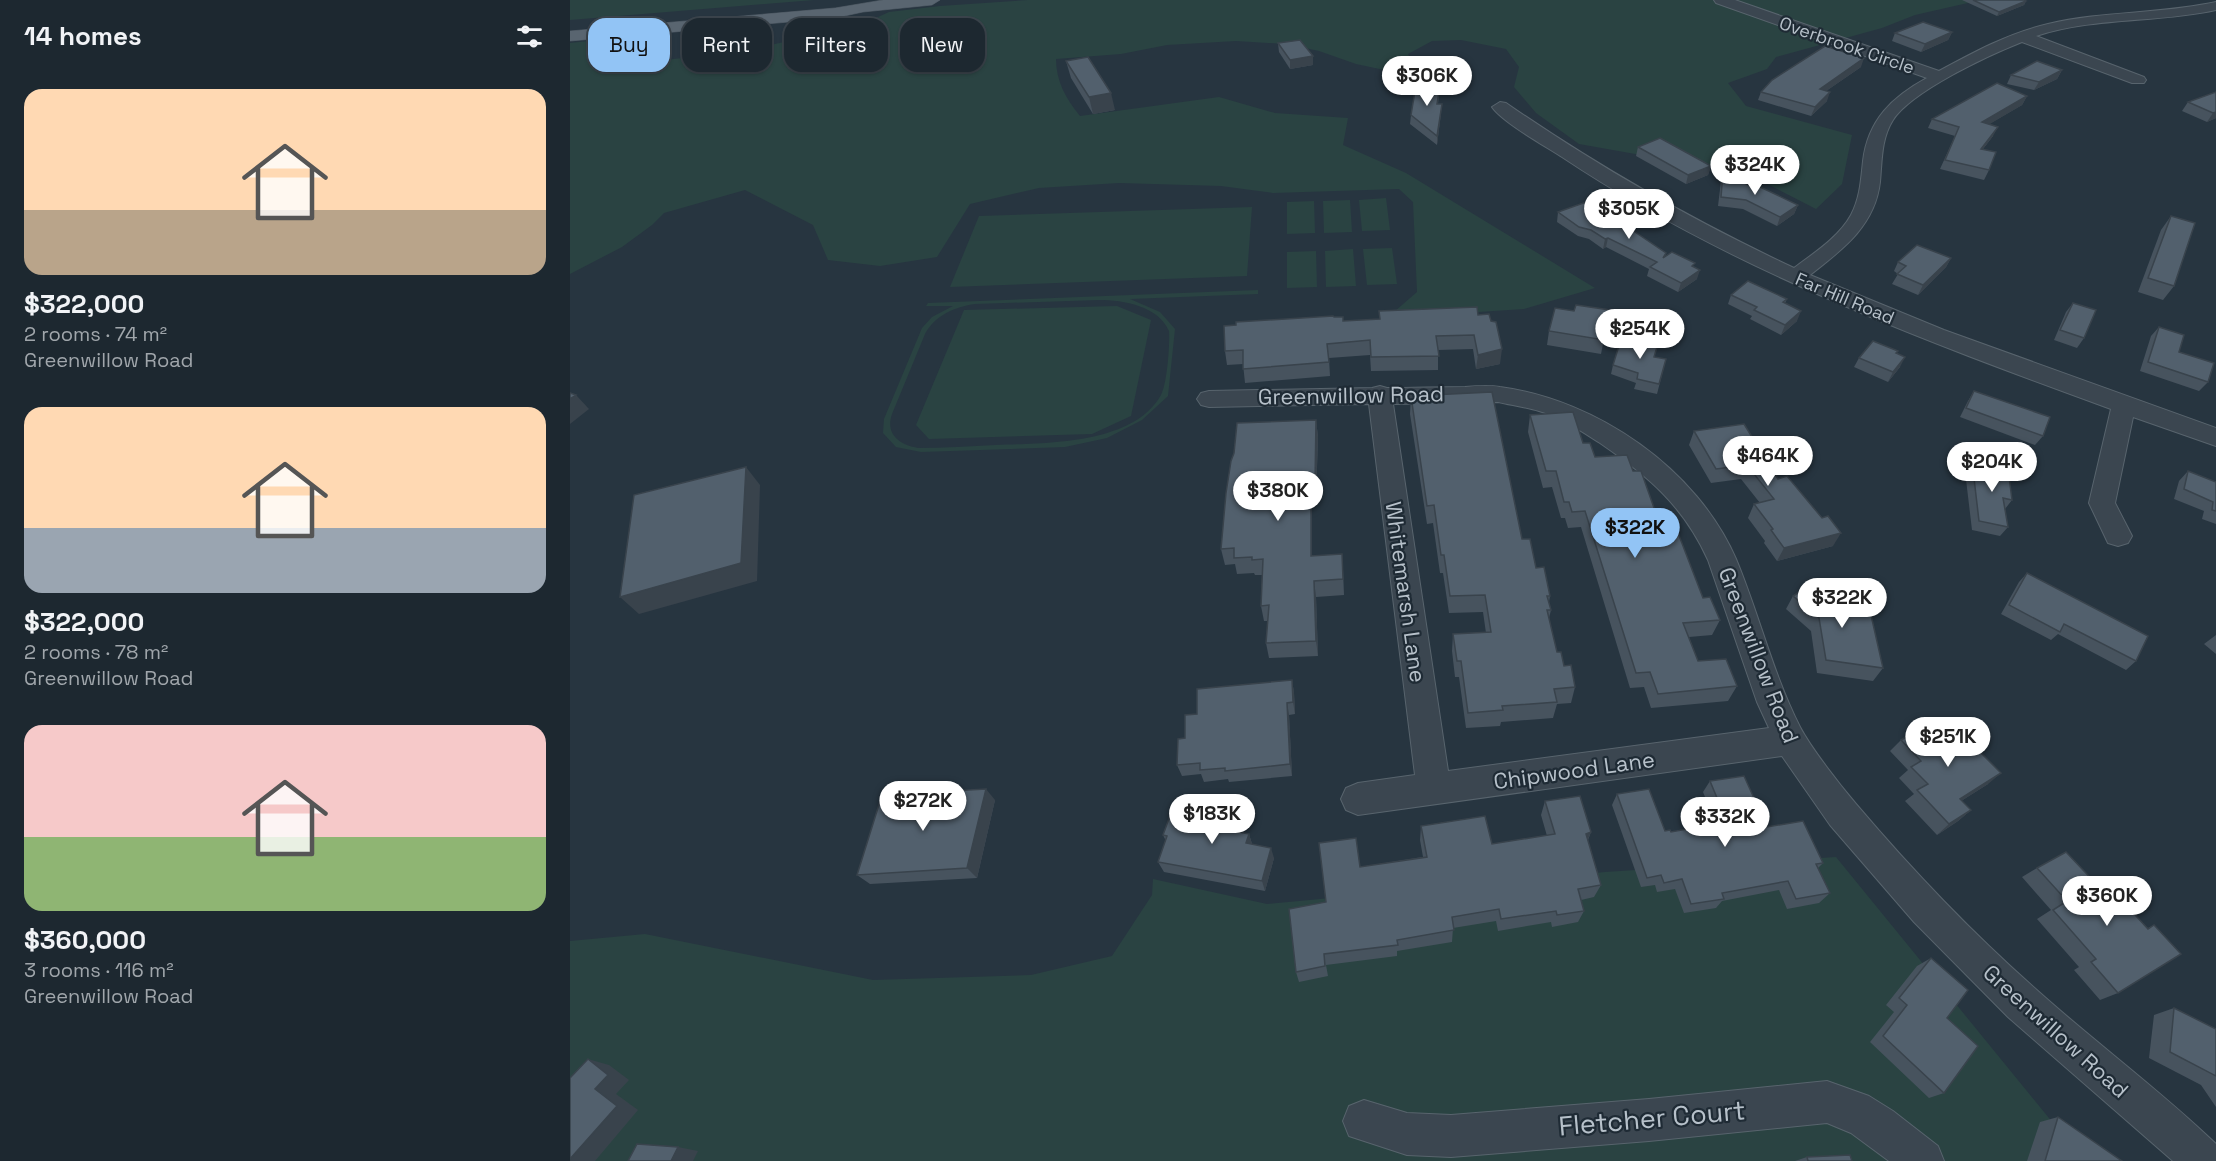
<!DOCTYPE html>
<meta charset="utf-8">
<style>
:root{--surface:#1d2830;--page:#2a343c;--text:#f1f3f6;--muted:#a0a6ab;--line:#3b444c;--accent:#92c4f5}
body{margin:0;font-family:"Space Grotesk",sans-serif;background:var(--page);color:var(--text);height:100vh;display:flex;flex-direction:column;font-size:22px;white-space:nowrap}
*{box-sizing:border-box;margin:0}
p{font-size:20px;color:var(--muted)}
.icon{flex:none;width:33px;height:33px;fill:none;stroke:currentColor;stroke-width:2;stroke-linecap:round;stroke-linejoin:round}
.map{position:relative;flex:1;overflow:hidden}
.side{display:flex;flex-direction:column;background:var(--surface);width:570px}
.side>*{flex:none}
.hud{position:absolute;left:18px;top:18px;width:570px;height:54px;display:flex;gap:12px}
.price{position:absolute;translate:-50% -51px;padding:0 14px;border-radius:21px;background:#fff;color:#222;font-size:20px;line-height:39px;filter:drop-shadow(0 2px 3px #0008)}
.price::after{content:'';position:absolute;left:50%;top:36px;width:18px;height:14px;margin-left:-9px;background:inherit;clip-path:polygon(0 0,100% 0,50% 100%)}
.price.active{background:var(--accent);color:#111}
ul{padding:0;list-style:none}
li{display:grid;align-content:center;gap:12px;height:318px;padding:0 24px}
li span{display:grid;place-items:center;height:186px;border-radius:18px;color:#555}
li>.icon{margin-inline-start:auto}
span .icon{width:108px;height:108px;fill:#fffc;stroke-width:1}
li b{font-size:26px}
h2{display:flex;justify-content:space-between;align-items:center;height:72px;padding:0 24px;font-size:26px}
.tag{padding:0 21px;border-radius:18px;background:var(--surface);box-shadow:0 2px 4px #0004,0 0 0 2px var(--line);font-size:21px;line-height:54px}
.tag.active{background:var(--accent);color:#111}
main{display:flex;flex:1;min-height:0}
.map>svg:first-child{display:block}
</style>
<main>
<section class="side">
<h2>14 homes<svg class="icon" aria-label="filters" viewBox="0 0 24 24"><path d="M4 7h16M4 17h16"/><circle cx="9" cy="7" r="2"/><circle cx="15" cy="17" r="2"/></svg></h2>
<ul>
<li><span style="background:linear-gradient(#ffd9b3 65%,#b9a48a 0)"><svg class="icon" aria-label="home" viewBox="0 0 24 24"><path d="M3 11l9-7 9 7M6 9v11h12V9"/></svg></span><div><b>$322,000</b><p>2 rooms · 74 m²</p><p>Greenwillow Road</p></div></li>
<li><span style="background:linear-gradient(#ffd9b3 65%,#9aa5b1 0)"><svg class="icon" aria-label="home" viewBox="0 0 24 24"><path d="M3 11l9-7 9 7M6 9v11h12V9"/></svg></span><div><b>$322,000</b><p>2 rooms · 78 m²</p><p>Greenwillow Road</p></div></li>
<li><span style="background:linear-gradient(#f6c9c9 60%,#8fb573 0)"><svg class="icon" aria-label="home" viewBox="0 0 24 24"><path d="M3 11l9-7 9 7M6 9v11h12V9"/></svg></span><div><b>$360,000</b><p>3 rooms · 116 m²</p><p>Greenwillow Road</p></div></li>
</ul>
</section>
<div class="map">
<svg width="1646" height="1161" viewBox="0 0 1646 1161">
<rect width="100%" height="100%" fill="#273540"/>
<g fill="#2a4342" fill-rule="evenodd">
<path d="M0 0H244L0 20Z"/>
<path d="M458 0H1411L1345 15 1312 28 1206 57 1197 69 1158 83 1176 106 1282 135 1272 184 1246 209 1178 174 1009 144 966 113 944 87 949 67 936 49 891 40 862 41 838 54 852 78 786 64 749 51 716 44 666 41 597 45 551 54 486 59C486 81 496 99 510 116L649 97 705 113 778 118 773 145 836 173 1025 288 954 309 817 318 847 292 843 202 829 189 703 193 651 186 549 183 469 188 400 204 367 257 310 266 258 260 243 225 175 190 94 213 82 225 52 247 0 274V43C24 41 50 35 71 48L55 57 75 62 170 52 293 24 319 12 370 6Z"/>
<path d="M816 198 820 230 792 231 789 200Z"/>
<path d="M780 200 782 232 754 233 753 201Z"/>
<path d="M744 201 745 233 717 234V202Z"/>
<path d="M682 207 677 276 380 287 409 216Z"/>
<path d="M822 248 827 284 797 285 793 249Z"/>
<path d="M783 249 786 286 756 287 755 251Z"/>
<path d="M746 251 747 287 717 288V252Z"/>
<path d="M688 290V294L560 299 590 312 605 329 598 396 572 420 537 438 495 447 351 452 326 447 313 433 314 419 352 328 362 317 383 306H356L358 303ZM529 300C554 300 588 306 599 331 600 345 597 384 591 395 563 445 475 443 426 445 400 446 374 448 348 448 329 445 315 434 322 414L355 334C365 315 385 307 405 304Z"/>
<path d="M547 306 581 320 561 416 522 434 359 439 346 425 394 310Z"/>
<path d="M1266 857 1514 1161H0V941L75 934 303 980 461 975 542 956 582 895 583 879 697 904 1035 872Z"/>
</g>
<g fill="none" stroke-linecap="round" stroke-linejoin="round">
<g stroke="#58646d" stroke-width="2">
<g id="street">
<path d="M1144 0H1165L1369 71C1404 52 1439 33 1478 24 1533 11 1591 14 1646 2V10C1587 23 1523 17 1466 36L1574 77 1576 80 1574 83H1562L1452 42C1419 55 1342 91 1323 120 1311 139 1312 161 1310 182 1305 226 1272 250 1240 275L1374 330 1646 428V446L1563 417 1545 503 1562 536 1558 543 1548 546 1538 543 1519 503 1541 409C1352 340 1160 269 992 157 975 146 932 122 922 107L930 102 936 103C1030 168 1120 219 1224 268 1244 253 1269 237 1281 215 1290 198 1291 180 1293 161 1298 120 1322 97 1357 78L1146 3Z"/>
<path d="M810 386 817 388C843 388 869 387 895 387 906 386 919 385 930 387 1027 400 1127 469 1166 559 1189 614 1203 674 1230 727 1241 748 1270 785 1286 804 1342 870 1404 935 1469 992 1527 1044 1590 1090 1646 1144V1161H1603L1438 1017 1344 922 1260 825 1212 756 788 815 776 810 771 799 776 788 788 783 845 775 799 404 639 407 631 405 627 399 631 393 639 391 802 388ZM928 402C941 405 956 407 969 411 991 417 1011 431 1030 443 1078 476 1113 505 1138 560L1187 702 1199 728 878 771 823 404Z"/>
<path d="M1257 1081 1299 1096 1323 1111 1368 1146 1374 1161H1319L1281 1133 1257 1123 1079 1141 881 1157 837 1155 779 1136 773 1121 779 1106 794 1100 837 1113 881 1115 1079 1099Z"/>
</g>
</g>
<g stroke="#47525c" stroke-width="1">
<path id="primary" d="M313 0H370L362 5 293 12 265 18 0 41V31L265 8Z"/>
</g>
<use href="#street" fill="#3b4650" fill-rule="evenodd"/>
<use href="#primary" fill="#596570" fill-rule="evenodd"/>
</g>
<g fill="#47535e">
<path d="M1392 0H1454L1456 1 1454 5 1427 16Z"/>
<path d="M1382 32 1378 40 1351 52 1322 41 1325 33Z"/>
<path d="M708 43 743 65 720 69 709 52Z"/>
<path d="M496 61 545 110 523 114 501 78Z"/>
<path d="M1291 67 1256 91 1257 101 1241 116 1188 100 1191 92Z"/>
<path d="M1492 70 1487 79 1464 90 1437 84 1441 75Z"/>
<path d="M1646 92V118L1637 122 1612 111 1618 102Z"/>
<path d="M869 95 868 104 871 113 867 145 840 124 841 115Z"/>
<path d="M1457 96 1452 105 1419 124 1423 136 1413 149 1419 170 1414 180 1370 169 1385 136 1358 128 1362 119Z"/>
<path d="M1068 147 1141 166 1138 175 1116 184 1066 156Z"/>
<path d="M1153 172 1182 187 1228 205 1224 214 1207 226 1173 209 1148 206 1151 181Z"/>
<path d="M988 212 1096 253 1095 257 1124 267 1127 279 1108 292 1077 276 1079 269 1036 247 1033 249 1019 239 1008 236 987 222Z"/>
<path d="M1601 216 1604 286 1593 300 1568 292 1591 230Z"/>
<path d="M1381 258 1376 267 1348 295 1322 284 1328 274 1324 271 1328 262Z"/>
<path d="M1161 295 1217 299 1215 303 1227 321 1211 335 1180 319 1182 316 1158 304Z"/>
<path d="M1503 303 1514 338 1507 348 1484 340 1496 312Z"/>
<path d="M1040 310 1031 354 977 345 979 331 1004 311Z"/>
<path d="M908 315 930 364 906 369 903 349 868 350V370L801 371 800 355 759 358 760 376 675 383 673 364 657 365 655 351 764 317 773 321Z"/>
<path d="M1589 327 1609 352 1638 382 1629 391 1570 371 1581 336Z"/>
<path d="M1327 353 1330 367 1318 382 1284 367 1289 358Z"/>
<path d="M1084 357 1096 359 1087 394 1064 389 1066 383 1041 374 1043 365Z"/>
<path d="M1404 391 1473 436 1465 445 1390 417 1398 401Z"/>
<path d="M841 396 952 539 980 596 979 602 981 610 979 618 987 652 1005 687 1001 703 987 704 983 718 931 722 930 726 896 728 889 677H885L882 651 883 634 916 633 913 612 879 613 873 573H870L863 523 857 524 840 414Z"/>
<path d="M960 415 1013 443 1025 457 1063 471 1089 522 1133 598 1150 620 1142 635 1119 637 1128 661 1167 686 1158 701 1081 708 1074 687 1060 688 1011 527 998 528 995 518H991L982 487 973 488 958 432Z"/>
<path d="M746 420 748 437 746 498H742V555L773 570 774 595 746 597 748 656 699 658 696 643 698 621H694L691 606 692 575H685L684 573 667 574 665 564 655 565 651 549Z"/>
<path d="M1124 431 1208 479 1263 546 1207 561 1194 543 1195 541 1178 518 1184 504 1190 503 1171 479 1141 483 1119 445Z"/>
<path d="M1402 461 1442 500 1435 509 1438 527 1430 536 1402 530 1395 471Z"/>
<path d="M1618 471 1646 482V524L1632 519 1634 511 1604 499 1609 481Z"/>
<path d="M1457 573 1566 661 1556 670 1488 634 1481 640 1431 614 1449 582Z"/>
<path d="M1223 596 1313 668 1303 681 1247 673 1241 631 1216 609Z"/>
<path d="M1646 635V654L1634 644Z"/>
<path d="M722 680 724 693 725 714 719 715 722 776 659 782 658 779 634 782 631 774 612 776 607 765 627 714Z"/>
<path d="M1331 740 1418 784 1391 801 1401 810 1388 821 1367 835 1335 801 1344 794 1329 778 1338 770 1320 751Z"/>
<path d="M1140 781 1197 827 1253 863 1248 868 1260 893 1249 903 1217 909 1209 890 1152 901 1146 908 1114 913 1105 889 1087 892 1085 885 1071 887 1042 805 1047 794 1095 831 1101 832 1146 824 1133 792Z"/>
<path d="M425 800 407 878 300 884 287 875Z"/>
<path d="M975 801 1021 832 1018 840 1031 885 1024 897 1011 900 1014 911 1008 922 982 927 981 922 928 931 926 921 883 928 882 942 827 951V956L756 965 758 976 729 982 726 972 756 902 790 867 853 857 850 840 851 826 922 844 977 836 971 815Z"/>
<path d="M669 817 672 827 671 832 679 834 682 844 704 858 695 891 594 872 588 862 596 841 593 835Z"/>
<path d="M1467 868 1549 908 1578 928 1584 925 1548 993 1530 1000 1504 970 1509 967 1467 919 1481 910 1452 877Z"/>
<path d="M1361 958 1377 1018 1374 1093 1359 1098 1300 1042 1324 1012 1316 1005 1347 966Z"/>
<path d="M1604 1008 1646 1029V1107L1631 1085 1579 1058 1584 1015Z"/>
<path d="M1488 1117 1552 1161H1457L1470 1122Z"/>
<path d="M1237 1157 1282 1161H1225Z"/>
</g>
<g fill="#39434c">
<path d="M1456 1 1454 5 1427 16 1429 12Z"/>
<path d="M1382 32 1378 40 1351 52 1355 44Z"/>
<path d="M743 56V65L720 69V60Z"/>
<path d="M1294 58 1291 67 1246 98 1250 89Z"/>
<path d="M1492 70 1487 79 1464 90 1469 82Z"/>
<path d="M1260 92 1257 101 1241 116 1245 107Z"/>
<path d="M541 93 545 110 523 114 519 97Z"/>
<path d="M1457 96 1452 105 1408 131 1412 122Z"/>
<path d="M872 104 871 113 867 145V136Z"/>
<path d="M1646 112V118L1637 122 1643 113Z"/>
<path d="M1428 127 1423 136 1406 158 1411 149Z"/>
<path d="M1141 166 1138 175 1116 184 1118 175Z"/>
<path d="M1228 205 1224 214 1207 226 1210 217Z"/>
<path d="M1038 238 1036 247 1033 249 1035 239Z"/>
<path d="M1381 258 1376 267 1348 295 1353 285Z"/>
<path d="M1130 270 1127 279 1108 292 1111 283Z"/>
<path d="M1231 311 1227 321 1211 335 1215 325Z"/>
<path d="M932 349 930 364 906 369 908 355Z"/>
<path d="M1335 357 1330 367 1318 382 1323 372Z"/>
<path d="M6 395 19 409 0 424V399Z"/>
<path d="M746 420 748 437 746 498 745 482Z"/>
<path d="M176 467 190 485 187 581 69 614 50 597Z"/>
<path d="M741 482 742 498V572L741 556Z"/>
<path d="M1271 533 1263 546 1207 561 1214 548Z"/>
<path d="M744 581 746 597 748 656 746 641Z"/>
<path d="M722 680 724 693 725 714 723 702Z"/>
<path d="M717 703 719 715 722 776 720 764Z"/>
<path d="M1431 773 1418 784 1377 810 1390 799Z"/>
<path d="M416 789 425 800 407 878 397 868Z"/>
<path d="M1401 810 1388 821 1367 835 1379 824Z"/>
<path d="M669 817 672 827 668 842 664 831Z"/>
<path d="M1021 832 1015 846 1016 834Z"/>
<path d="M679 834 682 844 676 843Z"/>
<path d="M701 848 704 858 695 891 692 881Z"/>
<path d="M18 1059 39 1065 59 1080 46 1094 68 1110 25 1161H0L25 1089Z"/>
<path d="M108 1147 128 1151 123 1161H101Z"/>
</g>
<g fill="#52606d" stroke="#39434c" stroke-width="1.5">
<path d="M1403 0H1454L1456 1 1429 12Z"/>
<path d="M1353 22 1382 32 1355 44 1325 33Z"/>
<path d="M730 40 743 56 720 60 708 43Z"/>
<path d="M1255 46 1294 58 1250 89 1260 92 1245 107 1191 92 1202 80Z"/>
<path d="M518 57 541 93 519 97 496 61Z"/>
<path d="M1467 61 1492 70 1469 82 1441 75Z"/>
<path d="M1427 83 1457 96 1412 122 1428 127 1411 149 1426 152 1419 170 1375 160 1389 127 1362 119Z"/>
<path d="M846 85 870 86 867 104H872L867 136 841 115Z"/>
<path d="M1646 92V112L1643 113 1618 102Z"/>
<path d="M1090 138 1141 166 1118 175 1068 147Z"/>
<path d="M1153 172 1182 187 1186 185 1228 205 1210 217 1176 200 1151 197Z"/>
<path d="M1019 201 1096 253 1093 258 1102 252 1125 263 1122 266 1130 270 1111 283 1080 267 1087 262 1038 238 1035 239 1021 230 1009 227 988 212Z"/>
<path d="M1601 216 1625 223 1604 286 1578 278Z"/>
<path d="M1347 245 1381 258 1353 285 1327 274 1336 266 1328 262Z"/>
<path d="M1178 281 1217 299 1213 302 1231 311 1215 325 1184 310 1187 307 1161 295Z"/>
<path d="M1503 303 1526 310 1514 338 1490 330Z"/>
<path d="M1006 305 1040 310 1034 340 979 331 985 308 1004 311Z"/>
<path d="M907 307 908 315 919 314 921 321 926 322 932 349 908 355 904 335 866 336 869 356 801 357 800 340 757 344 759 362 673 369V350L655 351 654 326 666 325V322L763 316 764 317H773V321L810 319 809 311Z"/>
<path d="M1589 327 1614 335 1609 352 1644 363 1638 382 1578 362Z"/>
<path d="M1052 336 1087 347 1084 357 1096 359 1089 384 1067 379 1068 373 1043 365Z"/>
<path d="M1303 341 1328 351 1326 353 1335 357 1323 372 1289 358Z"/>
<path d="M1404 391 1480 417 1473 436 1396 408Z"/>
<path d="M922 392 952 539H960L966 568 974 567 980 596H977L981 610H977L987 652H991L994 666 1001 665 1005 687 984 689 987 702 932 706 933 710 898 713 891 661H887L883 634 921 632 915 595 880 596 874 555H871L864 505 857 506 841 396Z"/>
<path d="M0 393 6 395 0 399Z"/>
<path d="M1003 412 1013 443H1020L1025 457 1057 455 1063 471H1071L1089 522 1103 520 1133 598 1140 597 1150 620 1113 623 1128 661 1156 659 1167 686 1088 694 1080 672 1066 673 1015 511 1002 512 999 502H994L986 471H976L960 415Z"/>
<path d="M746 420 745 482H741V556L772 554 773 579 744 581 746 641 696 643 699 605 691 606 693 559 682 560V557L664 558V548L651 549 656 493 661 461 664 453 667 423Z"/>
<path d="M1174 424 1208 479 1217 476 1252 518 1258 516 1271 533 1214 548 1201 530 1203 529 1184 504 1204 499 1177 465 1146 469 1124 431Z"/>
<path d="M1402 461 1438 469 1442 500 1433 498 1438 527 1409 521Z"/>
<path d="M176 467 171 563 50 597 64 495Z"/>
<path d="M1618 471 1646 482V511L1642 510 1643 502 1614 489Z"/>
<path d="M1457 573 1578 636 1566 661 1494 624 1490 632 1439 605Z"/>
<path d="M1245 582 1281 612 1301 615 1313 668 1256 660 1249 618 1223 596Z"/>
<path d="M722 680 723 702 717 703 720 764 655 771V768L630 770V763L607 765 608 739 615 738V715L627 714V689Z"/>
<path d="M1368 718 1392 741 1396 738 1431 773 1390 799 1401 810 1379 824 1347 790 1358 784 1341 767 1351 761 1331 740Z"/>
<path d="M1174 776 1197 827 1233 821 1253 863 1246 864 1260 893 1226 899 1218 881 1152 893 1154 899 1121 904 1112 879 1094 883 1091 875 1077 878 1047 794 1079 789 1095 831 1100 830 1101 832 1157 822 1140 781Z"/>
<path d="M416 789 397 868 287 875 312 795Z"/>
<path d="M1010 796 1021 832 1016 834 1031 885 1008 889 1014 911 987 915 986 911 931 919 929 909 882 917 884 930 827 940 828 945 754 954 755 966 726 972 719 909 756 902 749 843 786 838 790 867 857 857 851 826 915 816 922 844 985 834 975 801Z"/>
<path d="M604 805 669 817 664 831 679 834 676 843 701 848 692 881 588 862 597 836 593 835Z"/>
<path d="M1496 852 1549 908 1556 905 1578 929 1584 925 1611 954 1548 993 1521 962 1526 959 1483 910 1497 901 1467 868Z"/>
<path d="M1361 958 1398 990 1377 1018 1408 1046 1374 1093 1313 1036 1337 1005 1329 998Z"/>
<path d="M1604 1008 1646 1029V1076L1600 1052Z"/>
<path d="M18 1059 38 1075 25 1089 47 1106 0 1159V1078Z"/>
<path d="M1488 1117 1552 1161H1475Z"/>
<path d="M67 1144 108 1147 101 1161H58Z"/>
<path d="M1280 1155 1282 1161H1238L1237 1157Z"/>
</g>
<g text-anchor="middle" dominant-baseline="central" stroke-width="4.5" stroke-linejoin="round" paint-order="stroke">
<g font-size="18" fill="#b7c1ca" stroke="#1f2b35">
<text transform="translate(1277 45) rotate(19)">Overbrook Circle</text>
<text transform="translate(1275 298) rotate(23)">Far Hill Road</text>
</g>
<g font-size="22" fill="#b7c1ca" stroke="#1f2b35">
<text transform="translate(781 395) rotate(-1)">Greenwillow Road</text>
<text transform="translate(836 592) rotate(82)">Whitemarsh Lane</text>
<text transform="translate(1189 655) rotate(69)">Greenwillow Road</text>
<text transform="translate(1004 770) rotate(-8)">Chipwood Lane</text>
<text transform="translate(1486 1031) rotate(42)">Greenwillow Road</text>
</g>
<g font-size="27" fill="#b7c1ca" stroke="#1f2b35">
<text transform="translate(1082 1118) rotate(-5)">Fletcher Court</text>
</g>
</g>
</svg>
<b class="price" style="left:857px;top:107px">$306K</b>
<b class="price" style="left:1185px;top:196px">$324K</b>
<b class="price" style="left:1059px;top:240px">$305K</b>
<b class="price" style="left:1070px;top:360px">$254K</b>
<b class="price" style="left:1198px;top:487px">$464K</b>
<b class="price" style="left:1422px;top:493px">$204K</b>
<b class="price" style="left:708px;top:522px">$380K</b>
<b class="price active" style="left:1065px;top:559px">$322K</b>
<b class="price" style="left:1272px;top:629px">$322K</b>
<b class="price" style="left:1378px;top:768px">$251K</b>
<b class="price" style="left:353px;top:832px">$272K</b>
<b class="price" style="left:642px;top:845px">$183K</b>
<b class="price" style="left:1155px;top:848px">$332K</b>
<b class="price" style="left:1537px;top:927px">$360K</b>
<div class="hud">
<a class="tag active">Buy</a>
<a class="tag">Rent</a>
<a class="tag">Filters</a>
<a class="tag">New</a>
</div>
</div>
</main>
